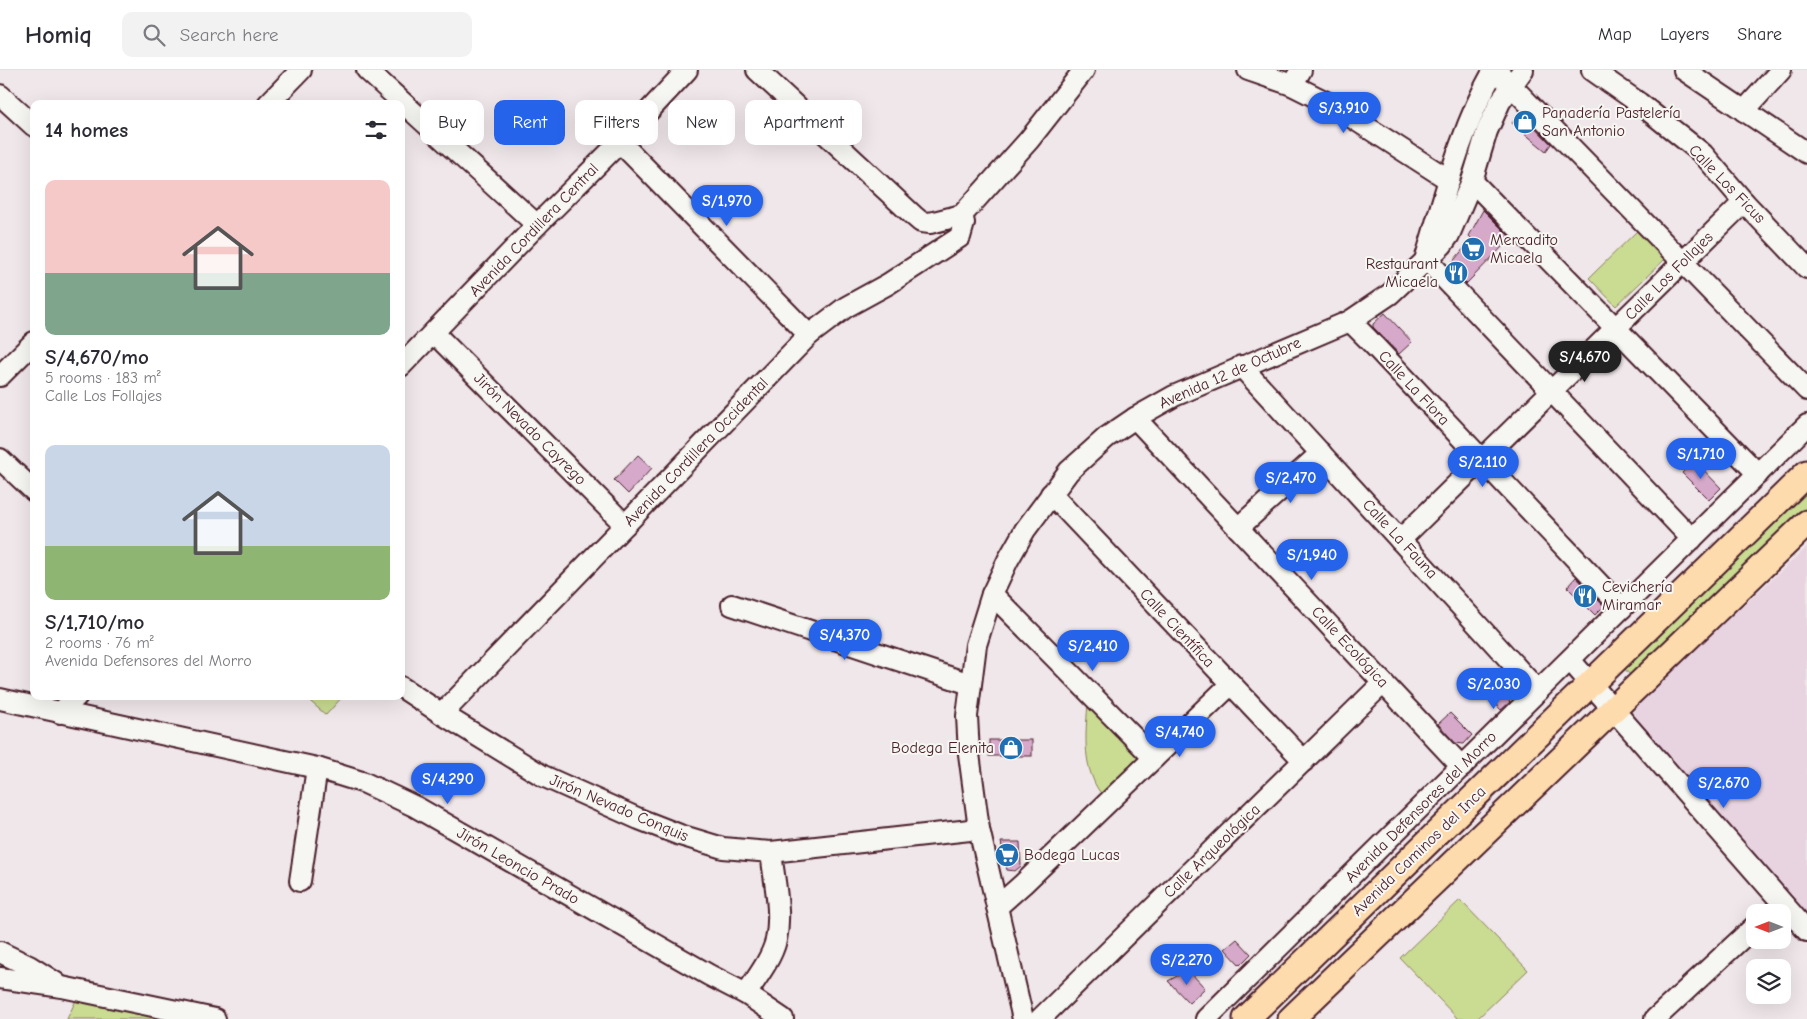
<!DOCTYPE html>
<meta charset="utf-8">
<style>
:root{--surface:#fff;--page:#f2f2f3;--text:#2b2b33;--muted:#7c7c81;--line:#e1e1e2;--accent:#2563eb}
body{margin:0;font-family:"Comic Neue",sans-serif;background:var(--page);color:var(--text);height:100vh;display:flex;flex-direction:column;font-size:19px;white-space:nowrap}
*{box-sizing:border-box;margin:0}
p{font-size:16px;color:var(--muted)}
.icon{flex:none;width:28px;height:28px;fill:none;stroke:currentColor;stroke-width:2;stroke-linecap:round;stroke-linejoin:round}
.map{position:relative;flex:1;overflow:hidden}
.drawer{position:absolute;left:30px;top:30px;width:375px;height:600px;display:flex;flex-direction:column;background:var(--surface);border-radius:10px;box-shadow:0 5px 20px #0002}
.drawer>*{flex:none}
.guide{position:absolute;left:420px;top:30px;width:475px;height:45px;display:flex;gap:10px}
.needle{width:32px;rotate:270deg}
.tools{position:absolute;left:1746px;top:834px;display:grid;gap:10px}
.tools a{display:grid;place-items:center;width:45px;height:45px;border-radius:10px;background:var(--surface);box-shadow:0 5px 20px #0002;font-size:25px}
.price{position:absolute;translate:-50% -42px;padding:0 11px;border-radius:18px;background:var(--accent);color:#fff;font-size:16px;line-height:32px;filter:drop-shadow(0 1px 2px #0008)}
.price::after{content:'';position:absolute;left:50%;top:30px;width:15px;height:11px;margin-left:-8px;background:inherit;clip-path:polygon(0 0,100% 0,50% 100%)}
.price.current{background:#222;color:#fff}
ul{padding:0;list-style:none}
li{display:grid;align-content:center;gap:10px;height:265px;padding:0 15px}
li span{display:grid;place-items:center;height:155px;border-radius:10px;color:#555}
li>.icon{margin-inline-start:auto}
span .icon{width:90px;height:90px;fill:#fffc;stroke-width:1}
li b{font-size:21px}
h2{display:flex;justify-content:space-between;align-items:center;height:60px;padding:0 15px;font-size:21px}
.tag{padding:0 18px;border-radius:10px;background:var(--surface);box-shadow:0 5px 20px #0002;font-size:18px;line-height:45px}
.tag.current{background:var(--accent);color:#fff}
header{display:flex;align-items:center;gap:30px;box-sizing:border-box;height:70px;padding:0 25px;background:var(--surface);border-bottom:1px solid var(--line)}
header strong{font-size:24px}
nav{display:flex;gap:28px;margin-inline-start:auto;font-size:18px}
.search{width:350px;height:45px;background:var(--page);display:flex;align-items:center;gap:12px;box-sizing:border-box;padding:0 18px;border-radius:10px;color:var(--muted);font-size:19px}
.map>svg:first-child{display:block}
</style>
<header>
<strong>Homiq</strong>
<div class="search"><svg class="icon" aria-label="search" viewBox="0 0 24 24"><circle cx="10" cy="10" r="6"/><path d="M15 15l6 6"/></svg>Search here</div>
<nav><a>Map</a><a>Layers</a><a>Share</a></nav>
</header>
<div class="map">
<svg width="1807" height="949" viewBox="0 0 1807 949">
<rect width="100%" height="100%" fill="#f0e7ea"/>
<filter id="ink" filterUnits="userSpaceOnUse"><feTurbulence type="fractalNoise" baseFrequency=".02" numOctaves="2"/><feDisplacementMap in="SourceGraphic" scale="10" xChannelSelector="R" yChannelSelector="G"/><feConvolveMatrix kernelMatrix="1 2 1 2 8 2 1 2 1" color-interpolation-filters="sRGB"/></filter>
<g filter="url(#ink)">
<path fill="#e8d4e1" d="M1807 477V852L1663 683 1630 640Z"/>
<g fill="#c9dc91" stroke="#8a7e5e">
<path d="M1638 160 1665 189 1616 236 1589 208Z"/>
<path d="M1807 413V439L1632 607 1620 594Z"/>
<path d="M304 626H343L326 645Z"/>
<path d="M1088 633 1144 685 1103 726C1099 721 1095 715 1093 709 1083 686 1086 658 1088 633Z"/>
<path d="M1460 830 1528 900 1477 949H1458L1400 888Z"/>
<path d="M77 928 187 949H67Z"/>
</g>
<g fill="#d6a9cb" stroke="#4a1f2b">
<path d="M1520 42 1551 74 1546 81 1512 53Z"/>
<path d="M1483 140 1511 168 1466 214 1449 196 1472 169 1469 166Z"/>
<path d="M1385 243 1412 272 1399 284 1373 257V254Z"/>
<path d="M638 385 652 398 628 424 614 410Z"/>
<path d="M1694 390 1721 418 1709 430 1682 403Z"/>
<path d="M1576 507 1604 536 1595 545 1567 517Z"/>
<path d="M1481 602 1510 632 1501 640 1473 610Z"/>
<path d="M1450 643 1472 665 1464 674 1455 673 1438 654Z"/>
<rect x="989" y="670" width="43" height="16"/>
<path d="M1001 772H1020L1021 796 1015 801 1007 800Z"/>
<path d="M1237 869 1251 884 1240 895 1225 879Z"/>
<path d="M1188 900 1205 918 1189 933 1168 911Z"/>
</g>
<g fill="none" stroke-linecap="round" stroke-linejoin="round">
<g stroke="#4a1f2b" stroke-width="24">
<g id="minor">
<path d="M367 0 537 155"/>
<path d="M757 0 914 146 921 152 930 153 962 145 1029 70 1084 0"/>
<path d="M1248 0 1292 15 1334 36 1449 110"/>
<path d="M1496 0 1807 320"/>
<path d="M1592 0 1639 33 1703 84 1744 132 1807 198"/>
<path d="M1684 0 1807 83"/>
<path d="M1292 15 1301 0"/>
<path d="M0 25 34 56"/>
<path d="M268 34 301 0"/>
<path d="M1744 41 1781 0"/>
<path d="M620 72 809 265"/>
<path d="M1472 111 1758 404"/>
<path d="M1426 187C1445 124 1461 58 1494 0"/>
<path d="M1426 189 1692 469"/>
<path d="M1350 251 1368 269 1622 538"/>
<path d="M434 263 625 455"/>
<path d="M401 296 537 155 620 72 687 0"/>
<path d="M1241 296 1538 621"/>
<path d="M0 306 34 272"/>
<path d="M1135 348 1462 697"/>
<path d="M0 389 34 421"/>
<path d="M1051 424 1304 691"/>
<path d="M1238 458 1321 383"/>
<path d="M1400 470 1744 132"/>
<path d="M992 524 1154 688"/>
<path d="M732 535 970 614"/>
<path d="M1570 590 1807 861"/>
<path d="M401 617 442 644 543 706 639 749 680 765 723 778 771 782 979 759"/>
<path d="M0 629 317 698 365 713 416 737 709 905 746 924 783 949"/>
<path d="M60 643 77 626"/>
<path d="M442 644 809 265 846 237 888 214 960 167 964 153 962 145"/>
<path d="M300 811 317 698"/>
<path d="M997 837 1023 814 1231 614"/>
<path d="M0 882 29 896 56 913"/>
<path d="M0 908 62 917 215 949"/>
<path d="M746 924C756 909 772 888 776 870 782 842 774 810 771 782"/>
<path d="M1023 949 979 759 969 684 967 646 976 575 992 524 1008 490 1025 460 1069 401 1107 367 1135 348 1174 326 1350 251 1390 224 1442 175 1449 165 1472 111 1487 61 1500 32 1523 0"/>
<path d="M1040 949 1383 613"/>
<path d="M1206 949 1807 355"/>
<path d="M1655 949 1755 856"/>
</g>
</g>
<g stroke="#4a1f2b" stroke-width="29">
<g id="major">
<path d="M1246 949 1807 403"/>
<path d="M1291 949 1807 453"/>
</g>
</g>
<use href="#minor" stroke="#f6f6f2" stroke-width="20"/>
<use href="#major" stroke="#fedbac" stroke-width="25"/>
</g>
</g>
<defs>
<g id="shop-disc" transform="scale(1.25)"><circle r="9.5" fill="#1f6fb2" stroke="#f6f6f2"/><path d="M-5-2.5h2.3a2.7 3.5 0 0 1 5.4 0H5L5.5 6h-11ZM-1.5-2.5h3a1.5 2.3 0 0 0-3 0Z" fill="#fff"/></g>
<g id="supermarket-disc" transform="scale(1.25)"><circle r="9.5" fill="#1f6fb2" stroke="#f6f6f2"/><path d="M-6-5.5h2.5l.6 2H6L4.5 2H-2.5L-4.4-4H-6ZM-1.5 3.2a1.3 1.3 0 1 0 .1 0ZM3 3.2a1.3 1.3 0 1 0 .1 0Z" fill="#fff"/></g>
<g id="restaurant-disc" transform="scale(1.25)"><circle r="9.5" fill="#1f6fb2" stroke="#f6f6f2"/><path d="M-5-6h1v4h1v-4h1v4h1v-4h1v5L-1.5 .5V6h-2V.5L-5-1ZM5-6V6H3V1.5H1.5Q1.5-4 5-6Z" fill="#fff"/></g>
</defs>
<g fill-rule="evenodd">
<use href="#shop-disc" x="1525" y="52"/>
<use href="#supermarket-disc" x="1473" y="179"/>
<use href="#restaurant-disc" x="1456" y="203"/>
<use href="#restaurant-disc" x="1585" y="526"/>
<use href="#shop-disc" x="1011" y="678"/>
<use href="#supermarket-disc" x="1007" y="785"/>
</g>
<g text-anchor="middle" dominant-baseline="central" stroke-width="4" stroke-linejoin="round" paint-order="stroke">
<g font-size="16" fill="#4a1f2b" stroke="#f6f6f2" text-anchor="start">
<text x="1542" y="43">Panadería Pastelería<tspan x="1542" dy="18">San Antonio</tspan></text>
<text x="1490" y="170">Mercadito<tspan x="1490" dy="18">Micaela</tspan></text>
<text x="1438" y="194" text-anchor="end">Restaurant<tspan x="1438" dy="18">Micaela</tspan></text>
<text x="1602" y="517">Cevichería<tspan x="1602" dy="18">Miramar</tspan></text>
<text x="994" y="678" text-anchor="end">Bodega Elenita</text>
<text x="1024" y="785">Bodega Lucas</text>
</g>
<g font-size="16" fill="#4a1f2b" stroke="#f6f6f2">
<text transform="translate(1727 114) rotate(46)">Calle Los Ficus</text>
<text transform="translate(534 160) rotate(-46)">Avenida Cordillera Central</text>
<text transform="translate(1669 206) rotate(-45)">Calle Los Follajes</text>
<text transform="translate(1230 303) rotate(-24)">Avenida 12 de Octubre</text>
<text transform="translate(1414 318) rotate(47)">Calle La Flora</text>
<text transform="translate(530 359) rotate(45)">Jirón Nevado Cayrego</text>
<text transform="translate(696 382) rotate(-46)">Avenida Cordillera Occidental</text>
<text transform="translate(1400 469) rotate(47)">Calle La Fauna</text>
<text transform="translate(1177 558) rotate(47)">Calle Científica</text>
<text transform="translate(1350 577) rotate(47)">Calle Ecológica</text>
<text transform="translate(1421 737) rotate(-45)">Avenida Defensores del Morro</text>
<text transform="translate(619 738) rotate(23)">Jirón Nevado Conquis</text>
<text transform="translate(1212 781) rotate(-44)">Calle Arqueológica</text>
<text transform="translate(1419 781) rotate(-44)">Avenida Caminos del Inca</text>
<text transform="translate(518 796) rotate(30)">Jirón Leoncio Prado</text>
</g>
</g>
</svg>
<div class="tools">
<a><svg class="needle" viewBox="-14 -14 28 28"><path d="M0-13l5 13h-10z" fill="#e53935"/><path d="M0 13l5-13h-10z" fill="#7c7c81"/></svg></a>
<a><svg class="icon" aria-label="layers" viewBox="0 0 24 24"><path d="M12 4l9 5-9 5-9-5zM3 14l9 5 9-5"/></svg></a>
</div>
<b class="price" style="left:1344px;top:64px">S/3,910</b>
<b class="price" style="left:727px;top:157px">S/1,970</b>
<b class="price current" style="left:1585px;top:313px">S/4,670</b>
<b class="price" style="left:1701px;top:410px">S/1,710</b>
<b class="price" style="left:1483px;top:418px">S/2,110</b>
<b class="price" style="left:1291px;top:434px">S/2,470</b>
<b class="price" style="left:1312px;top:511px">S/1,940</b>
<b class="price" style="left:845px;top:591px">S/4,370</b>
<b class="price" style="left:1093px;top:602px">S/2,410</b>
<b class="price" style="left:1494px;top:640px">S/2,030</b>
<b class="price" style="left:1180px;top:688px">S/4,740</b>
<b class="price" style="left:448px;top:735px">S/4,290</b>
<b class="price" style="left:1724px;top:739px">S/2,670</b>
<b class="price" style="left:1187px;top:916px">S/2,270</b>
<div class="guide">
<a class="tag">Buy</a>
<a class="tag current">Rent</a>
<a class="tag">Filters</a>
<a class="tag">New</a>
<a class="tag">Apartment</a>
</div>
<section class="drawer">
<h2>14 homes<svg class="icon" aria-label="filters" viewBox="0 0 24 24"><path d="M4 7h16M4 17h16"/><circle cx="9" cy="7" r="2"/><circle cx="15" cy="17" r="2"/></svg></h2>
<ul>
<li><span style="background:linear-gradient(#f6c9c9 60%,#7fa58c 0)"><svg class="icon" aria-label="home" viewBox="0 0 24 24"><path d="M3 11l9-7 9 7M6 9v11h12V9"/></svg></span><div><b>S/4,670/mo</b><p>5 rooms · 183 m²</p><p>Calle Los Follajes</p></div></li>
<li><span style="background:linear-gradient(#c9d6e8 65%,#8fb573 0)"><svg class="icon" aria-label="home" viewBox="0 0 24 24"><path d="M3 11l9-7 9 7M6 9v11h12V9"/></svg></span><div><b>S/1,710/mo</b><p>2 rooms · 76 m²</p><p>Avenida Defensores del Morro</p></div></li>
</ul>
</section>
</div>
